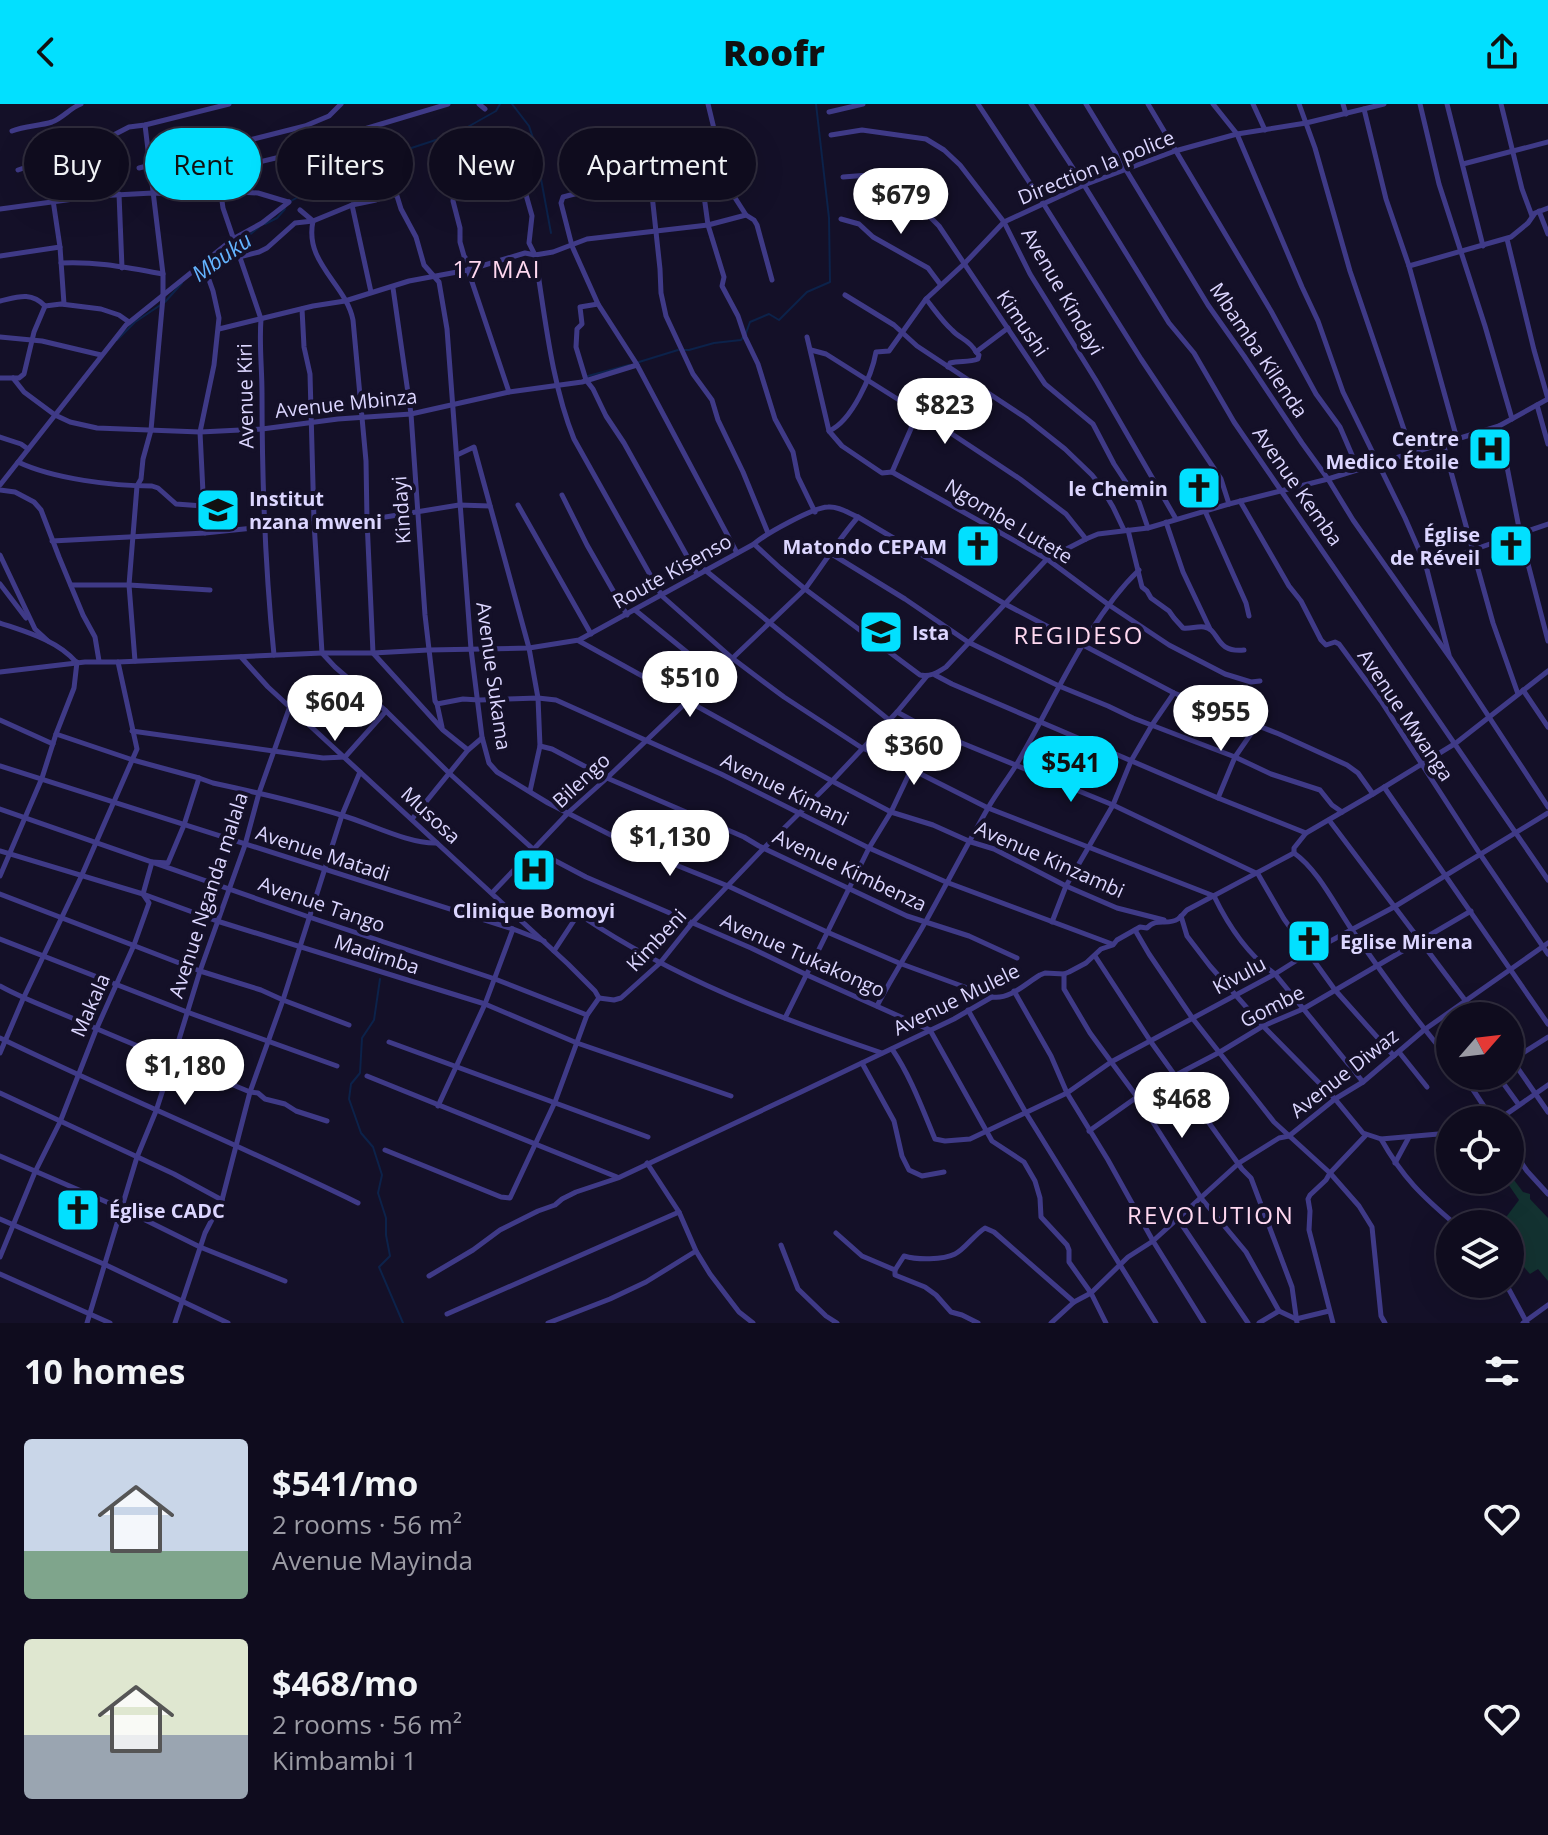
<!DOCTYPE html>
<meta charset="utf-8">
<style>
:root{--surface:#0f0c1e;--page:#181527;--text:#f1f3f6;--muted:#9b9ba4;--line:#2f2c3c;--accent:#02e0ff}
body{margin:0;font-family:"Open Sans",sans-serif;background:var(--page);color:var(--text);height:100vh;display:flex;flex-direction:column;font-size:30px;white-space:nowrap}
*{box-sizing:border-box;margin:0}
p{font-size:26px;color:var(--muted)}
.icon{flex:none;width:44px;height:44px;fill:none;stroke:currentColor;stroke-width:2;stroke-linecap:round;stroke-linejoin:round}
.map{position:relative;height:1219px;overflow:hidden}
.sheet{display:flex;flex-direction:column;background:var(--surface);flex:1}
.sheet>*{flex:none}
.banner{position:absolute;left:24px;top:24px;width:800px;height:72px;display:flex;gap:16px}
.needle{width:52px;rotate:62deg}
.tools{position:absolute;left:1436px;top:898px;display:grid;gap:16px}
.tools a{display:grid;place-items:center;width:88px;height:88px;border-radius:50%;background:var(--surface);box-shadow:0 8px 32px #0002,0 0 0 2px var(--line);font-size:40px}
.price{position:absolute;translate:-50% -68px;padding:0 18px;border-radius:28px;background:#fff;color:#222;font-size:26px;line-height:52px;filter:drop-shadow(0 2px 4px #0008)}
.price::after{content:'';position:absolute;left:50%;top:48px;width:24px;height:18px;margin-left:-12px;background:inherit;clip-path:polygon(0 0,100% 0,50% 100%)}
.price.on{background:var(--accent);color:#111}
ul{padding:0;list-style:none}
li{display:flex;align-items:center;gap:24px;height:200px;padding:0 24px}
li span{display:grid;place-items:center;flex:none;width:224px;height:160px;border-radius:8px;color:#555}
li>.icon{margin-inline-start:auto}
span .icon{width:96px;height:96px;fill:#fffc;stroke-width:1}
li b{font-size:34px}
h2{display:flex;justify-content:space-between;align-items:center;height:96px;padding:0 24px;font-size:34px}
.tag{padding:0 28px;border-radius:36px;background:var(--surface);box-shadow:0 8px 32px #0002,0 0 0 2px var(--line);font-size:28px;line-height:72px}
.tag.on{background:var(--accent);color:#111}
header{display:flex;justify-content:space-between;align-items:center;height:104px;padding:0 24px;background:var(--accent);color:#111;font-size:36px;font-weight:800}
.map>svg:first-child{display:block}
</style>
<header><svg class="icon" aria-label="back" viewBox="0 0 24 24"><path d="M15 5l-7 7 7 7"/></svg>Roofr<svg class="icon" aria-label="share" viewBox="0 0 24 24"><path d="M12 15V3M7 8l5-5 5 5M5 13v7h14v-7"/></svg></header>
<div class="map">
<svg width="1548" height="1219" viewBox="0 0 1548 1219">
<rect width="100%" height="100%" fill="#141028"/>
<path fill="#133231" d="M1511 1072 1523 1088 1530 1090V1095L1548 1114V1177L1538 1165 1530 1170C1515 1154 1510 1141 1510 1120H1501L1519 1096 1506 1077 1510 1076Z"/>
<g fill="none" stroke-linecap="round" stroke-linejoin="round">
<g stroke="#0c224a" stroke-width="2">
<path d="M512 0 529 22 534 37 551 129"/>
<path d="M291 97 314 84 338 81 356 68 381 54 457 29 496 7 500 0"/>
<path d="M265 120 277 114 285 105"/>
<path d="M211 155 241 138 259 123"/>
<path d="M117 236 135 218 165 198 182 179"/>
<path d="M684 246H689L714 239 741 236 746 229 750 218 769 210 779 216 807 188 830 178 829 114 816 0"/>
<path d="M639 258 678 246"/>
<path d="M588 272 629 261"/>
<path d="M380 875 374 916 362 934 360 969 351 980 349 995 361 1029 373 1043 382 1071 378 1089 386 1114V1131L390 1152 379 1163 403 1219"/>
</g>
<g stroke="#3f3a87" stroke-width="5">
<path d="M479 0 485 5"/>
<path d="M708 0 716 33 714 56 721 72 746 111 754 116 757 121 772 176"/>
<path d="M978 0 1043 99 1141 255 1221 375 1229 400"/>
<path d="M1031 0 1084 81 1169 219 1194 249 1234 318 1548 776"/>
<path d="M1086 0 1208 201 1244 252 1302 339 1328 375 1353 416 1451 555 1548 703"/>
<path d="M1148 0 1271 207 1316 290 1340 323 1352 351V366"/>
<path d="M1213 0 1237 30 1302 183 1318 217 1343 288 1405 414 1426 462 1449 551"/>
<path d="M1253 0 1265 26"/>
<path d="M1299 0 1315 44 1350 167 1412 349"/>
<path d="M1343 0 1346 10"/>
<path d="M1420 0 1439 80 1485 222 1512 315"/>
<path d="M1447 0 1483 142"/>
<path d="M1501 0 1522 85 1532 112"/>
<path d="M1364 5 1386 95 1409 162 1457 335"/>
<path d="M829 8 863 0"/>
<path d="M12 27C25 22 39 22 52 18 63 14 70 4 81 0"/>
<path d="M831 31 862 26 926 35 944 46 960 61 1004 118 1030 170 1097 278 1176 415"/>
<path d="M230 40 231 60 221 90 223 104 261 215C259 240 262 264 262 289 262 376 265 464 274 551"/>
<path d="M518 49 521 73 532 112 529 139 535 151C545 211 551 278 574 335L662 492 732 554 784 593 862 644 897 658 988 704 1214 792C1228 821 1248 851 1275 870L1363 978"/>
<path d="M458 50 453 97 460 124V138L464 152 471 162 468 166 509 288"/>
<path d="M1463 60 1548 38"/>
<path d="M231 62 251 60 305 47 351 29 448 0"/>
<path d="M139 64 305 22 329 12 341 0"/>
<path d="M18 66 102 37 129 23 145 21 229 0"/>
<path d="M650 72 660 165 661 189 666 212 693 270 712 296 718 316 743 368 768 429"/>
<path d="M843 73 882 70 894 74 905 88 939 122 1045 280 1093 320 1114 360 1139 398 1148 424"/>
<path d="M119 90 122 164"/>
<path d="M53 96 60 143 64 200"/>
<path d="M352 101 371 188"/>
<path d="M0 105 96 92 153 89 205 92 239 88 258 89 288 98"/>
<path d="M300 106 313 117C304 159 346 180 353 216L366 357 367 416 373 549 443 626 468 646"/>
<path d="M1539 107 1548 130"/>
<path d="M841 115 859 120 873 133 928 164 940 180"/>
<path d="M1507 135 1534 246 1548 295"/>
<path d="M0 152 60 143"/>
<path d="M239 153 259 148 267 144 295 119 313 117 352 101 376 96 393 90 397 92 401 105 416 133 424 161 439 178 447 225 471 545 482 633 489 659 497 668 548 699 646 749 728 782 827 828 899 859 992 893"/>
<path d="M61 159C95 157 129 164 163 170"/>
<path d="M203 159 213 187 219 214 214 261 200 328 205 429"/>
<path d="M1409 162 1511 133 1528 119 1535 109 1548 104"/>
<path d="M393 184 411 310 425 511 435 597 437 600 442 623"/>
<path d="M845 191 894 221 917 242 1026 314 1065 345 1092 371 1100 381 1113 403 1124 426"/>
<path d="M926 195C934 205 942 217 952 226 960 235 970 236 976 248"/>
<path d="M0 197C17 193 31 187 45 202L61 200 101 205 119 211 129 218"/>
<path d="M598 200 580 203 582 220 577 225 576 243 586 276 593 285 606 312 624 339 697 470"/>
<path d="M302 205 304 243 310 270 314 418 322 549 335 563 386 607 449 669 533 745 586 773 751 844 807 871 930 926 992 1037 1024 1058 1035 1077 1040 1094 1041 1113 1067 1141 1069 1146V1158L1091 1189 1106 1219"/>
<path d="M219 225 313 202 345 197 409 177 468 166 525 149 535 151 553 148 587 135 708 121 746 111"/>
<path d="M0 233 42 237 101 251"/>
<path d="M807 233 829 327 842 342 879 367 882 369 892 368 1047 455 1109 501 1169 541 1225 570 1251 578 1260 577"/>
<path d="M811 246 826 250 899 296 934 308 949 328 1020 375 1066 410 1086 435"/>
<path d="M948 263 950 259C960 256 968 259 978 255L979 251 976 248 1008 224"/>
<path d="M0 274H19L24 270 34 228 45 202"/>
<path d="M13 274 24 288 55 311 70 318 97 324 200 328 262 325 338 315 411 310 509 288 582 278 637 261"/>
<path d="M1537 301 1548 340"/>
<path d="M1499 322 1520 429 1548 537"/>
<path d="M829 327C852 317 872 271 876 248L889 247 926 195 965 159 1004 118 1084 81 1175 47 1237 30 1306 19 1384 0"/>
<path d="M0 333 21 340 28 345"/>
<path d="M1443 339 1493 519 1518 590"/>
<path d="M457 351 474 343 529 544 538 594 540 642 530 687"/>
<path d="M18 358C54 375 113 382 152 382L158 384 176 400 203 402"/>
<path d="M892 368 920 304"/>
<path d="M0 381 126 221 233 135 262 119 289 98"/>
<path d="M0 386 15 388 34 398 41 406 59 453 83 511 95 533 99 557"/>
<path d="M562 391 587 441 627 511"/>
<path d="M1240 397 1289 482 1301 497 1321 536 1326 541 1335 538 1339 540 1381 597 1480 750 1548 850"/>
<path d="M518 401 591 530"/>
<path d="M1205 407 1246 499 1249 512"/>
<path d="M1166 418 1183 468 1210 525"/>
<path d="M1128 426 1142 483 1147 487 1151 494 1169 507 1174 514 1183 524C1190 525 1197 522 1204 523 1220 525 1214 549 1244 546"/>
<path d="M52 437 205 429 314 418 367 416 459 401 490 402"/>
<path d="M754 440 780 464 805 485 920 571C930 573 937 569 946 563L1047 455 1086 435 1098 430 1148 424 1229 400 1328 375 1499 322 1548 295"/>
<path d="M737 449 636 259 598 200 572 142 561 99 563 93 624 77 688 65H695L701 70 708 121 724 173 722 182 738 212 745 233 758 260 775 315 793 348 798 373 815 408"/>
<path d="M830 449 905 495 968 538 1059 582 1108 602 1133 614 1235 653 1271 670 1320 686 1332 701 1342 708"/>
<path d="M0 451 35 525 48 537"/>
<path d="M1426 462 1548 420"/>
<path d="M705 466 889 616"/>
<path d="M0 480 26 514"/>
<path d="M71 481H129L210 486"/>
<path d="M635 506 715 571"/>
<path d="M0 519C26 528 57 536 76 558"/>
<path d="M579 537 832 677 891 708 933 721 971 738 994 745 1066 782 1117 804 1164 816"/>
<path d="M241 553 268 583 568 860 595 887 599 894"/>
<path d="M135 557 129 481 137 382 141 375 143 355 151 326 163 193V170L145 21"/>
<path d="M0 568 85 558H118L322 549H373L428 546 529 544 579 536 754 440C765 430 814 403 828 403 839 402 848 409 858 413L1005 500 1174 589 1279 630 1347 661 1358 669 1373 690"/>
<path d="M935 571 952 580 1218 694 1306 729"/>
<path d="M1523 586 1548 623"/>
<path d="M437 600 463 595 479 596 538 594 556 596 721 670 869 744 946 778 1112 840"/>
<path d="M897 608 930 626 1113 701 1258 770 1284 815 1335 886 1394 952"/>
<path d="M0 616 53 640"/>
<path d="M132 627 323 654 345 653 386 607"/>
<path d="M56 630 133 656 199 674 213 679C255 688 299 698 341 711 369 719 408 740 437 739"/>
<path d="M540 642 552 645 607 674 744 733 759 742 907 812 969 832 1017 854"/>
<path d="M0 662 513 825 544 837"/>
<path d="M1384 683 1548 920"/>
<path d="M1218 694 1235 653 1257 621"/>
<path d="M0 705 309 813 495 875 587 911"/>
<path d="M412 715 468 646 482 634"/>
<path d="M1329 716 1477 912"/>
<path d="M0 747 143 790 217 817 485 900 577 939 731 992"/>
<path d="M1294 749C1317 765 1334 799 1350 823 1381 868 1414 914 1450 956"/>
<path d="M0 772 42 674 56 630 74 584 77 558"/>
<path d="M492 789 569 708 607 674 805 485C823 461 838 436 858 413"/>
<path d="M0 790 200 867 261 886 283 896 349 921"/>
<path d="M1181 812 1187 832 1210 862 1263 922 1335 995 1363 1029 1381 1035C1403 1074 1422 1092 1455 1120"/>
<path d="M1052 818 1066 782 1113 701 1131 657 1152 621 1174 589"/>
<path d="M1135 826 1149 850 1193 915 1274 1018 1330 1069 1359 1102 1372 1123 1381 1212 1385 1219"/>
<path d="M0 835 187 908 337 962"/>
<path d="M554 847 575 815 577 813H583C674 874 778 914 882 949"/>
<path d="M1095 852 1151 938 1242 1065 1251 1074 1292 1183 1297 1219"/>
<path d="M1064 870V885L1090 929 1137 993 1201 1094 1246 1148 1279 1207"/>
<path d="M0 882C25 896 52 905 79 917 135 942 193 964 250 988L258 989 265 995 285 1000 296 1007 327 1017"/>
<path d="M1014 887 1051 952 1067 989 1108 1056 1153 1137 1204 1219"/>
<path d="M599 894 614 896 621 894 660 859 692 819 764 744 832 677 897 608 927 572"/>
<path d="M877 902C892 873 910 845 926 817 947 779 967 741 988 704 996 690 1006 677 1015 663 1053 600 1086 517 1139 466"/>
<path d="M968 906 1026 1009 1156 1219"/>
<path d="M785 914 869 744 891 708 930 626"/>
<path d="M0 934C118 991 240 1041 358 1099"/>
<path d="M389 938 648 1033"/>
<path d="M892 945C911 973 922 1004 935 1035L945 1037 970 1035 1067 989 1111 958 1275 870 1310 848 1394 803 1548 709"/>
<path d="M1399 948 1427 983"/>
<path d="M0 949 23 895 81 773 137 645 118 558"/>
<path d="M1510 953 1548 1008"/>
<path d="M1512 956 1548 933"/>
<path d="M862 959 894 1017 902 1052 909 1066 922 1072 944 1068"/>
<path d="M367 972 617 1073"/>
<path d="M1464 972 1493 1016"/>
<path d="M1498 972 1519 1001"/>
<path d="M0 989 174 1070 222 1096"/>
<path d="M438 1002 485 900 513 825"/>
<path d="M1498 1016 1548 981"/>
<path d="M1089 1027 1137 993 1176 971 1220 948 1263 922 1303 905 1471 807"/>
<path d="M1381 1035 1450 1029"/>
<path d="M1510 1042 1527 1067 1548 1090"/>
<path d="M385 1046 501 1093 510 1094 555 998 587 911 599 894"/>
<path d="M0 1052 123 1105 200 1143 285 1177"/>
<path d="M647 1059 679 1108 696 1147 710 1170 739 1208 753 1219"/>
<path d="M1395 1059 1409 1033"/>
<path d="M0 1115 106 1161 228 1219"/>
<path d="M1178 1115 1248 1219"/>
<path d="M836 1129 862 1152 895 1166V1171L925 1183 936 1191 951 1208 962 1211 978 1219"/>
<path d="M781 1141 798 1185 826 1212 837 1219"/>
<path d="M0 1153 35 1068 60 1018 96 926 134 841 149 799 143 790 152 758 168 759 184 721 199 674"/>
<path d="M895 1166 904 1152C917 1156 943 1156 955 1150 964 1146 974 1131 985 1124L994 1128 1074 1198"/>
<path d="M0 1170 110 1219"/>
<path d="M429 1172 473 1146 500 1126 538 1107 555 1101 562 1095 576 1088 618 1074 801 988 954 915 992 893C1010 896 1026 879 1040 871L1045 869 1064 870 1069 868 1086 859 1101 845 1113 841 1117 836 1140 823 1147 824C1157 813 1167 822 1178 815 1181 813 1184 809 1187 806L1294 749V744L1306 729 1373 690 1456 639 1548 567"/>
<path d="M1506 1180 1527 1219"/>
<path d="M447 1210 679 1108"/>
<path d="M87 1219 137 1053 156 1007 173 955 200 867 245 741 259 689 290 602"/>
<path d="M175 1219 205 1129 222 1096 250 988 283 896 342 711 360 668"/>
<path d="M548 1219 610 1195 646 1178 696 1147"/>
<path d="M1051 1219 1074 1198 1091 1189 1128 1153 1153 1137 1239 1059 1279 1034 1289 1032 1335 995 1363 978 1424 926 1548 839"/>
<path d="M1259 1219 1279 1207 1296 1215 1329 1207"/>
<path d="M1333 1219 1309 1126 1310 1107 1308 1095 1310 1091 1326 1076 1330 1069 1366 1031"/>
<path d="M1523 1219 1548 1201"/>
</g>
</g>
<defs>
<g id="hospital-square" transform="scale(2.3)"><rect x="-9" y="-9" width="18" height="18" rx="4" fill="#02e0ff" stroke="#141028"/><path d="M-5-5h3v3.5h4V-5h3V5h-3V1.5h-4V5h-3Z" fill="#111"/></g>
<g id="church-square" transform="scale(2.3)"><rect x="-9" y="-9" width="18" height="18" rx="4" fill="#02e0ff" stroke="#141028"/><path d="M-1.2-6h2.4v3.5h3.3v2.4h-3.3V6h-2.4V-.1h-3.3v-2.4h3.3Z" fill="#111"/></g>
<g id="university-square" transform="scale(2.3)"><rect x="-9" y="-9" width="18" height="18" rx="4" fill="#02e0ff" stroke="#141028"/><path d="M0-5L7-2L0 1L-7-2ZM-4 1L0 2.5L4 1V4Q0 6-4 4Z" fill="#111"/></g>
</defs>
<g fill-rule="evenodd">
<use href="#hospital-square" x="1490" y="345"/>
<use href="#church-square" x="1199" y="384"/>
<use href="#university-square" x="218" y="406"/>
<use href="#church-square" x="978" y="442"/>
<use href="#church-square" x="1511" y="442"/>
<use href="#university-square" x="881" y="528"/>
<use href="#hospital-square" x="534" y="766"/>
<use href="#church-square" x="1309" y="837"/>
<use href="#church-square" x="78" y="1106"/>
</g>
<g text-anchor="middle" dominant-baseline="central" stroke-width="8" stroke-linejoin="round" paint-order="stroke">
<g font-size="20" fill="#dcd6ff" stroke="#141028">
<text transform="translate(1096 63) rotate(-22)">Direction la police</text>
<text transform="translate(1063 187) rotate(60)">Avenue Kindayi</text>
<text transform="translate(1023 219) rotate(56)">Kimushi</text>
<text transform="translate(1259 246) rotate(56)">Mbamba Kilenda</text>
<text transform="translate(245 292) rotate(-91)">Avenue Kiri</text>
<text transform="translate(346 299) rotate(-6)">Avenue Mbinza</text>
<text transform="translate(1298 382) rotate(55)">Avenue Kemba</text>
<text transform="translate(401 406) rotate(-94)">Kindayi</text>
<text transform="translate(1009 417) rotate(31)">Ngombe Lutete</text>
<text transform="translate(672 467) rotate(-29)">Route Kisenso</text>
<text transform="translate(494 572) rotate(82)">Avenue Sukama</text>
<text transform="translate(1406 611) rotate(56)">Avenue Mwanga</text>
<text transform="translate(581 676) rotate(-43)">Bilengo</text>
<text transform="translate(785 685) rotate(26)">Avenue Kimani</text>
<text transform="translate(431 711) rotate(43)">Musosa</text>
<text transform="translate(323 749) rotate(18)">Avenue Matadi</text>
<text transform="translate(1050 755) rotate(24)">Avenue Kinzambi</text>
<text transform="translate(850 766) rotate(25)">Avenue Kimbenza</text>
<text transform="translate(208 791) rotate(-72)">Avenue Nganda malala</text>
<text transform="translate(322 800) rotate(19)">Avenue Tango</text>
<text transform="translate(656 836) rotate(-47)">Kimbeni</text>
<text transform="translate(377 850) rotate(18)">Madimba</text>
<text transform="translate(803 851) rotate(24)">Avenue Tukakongo</text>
<text transform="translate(1239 871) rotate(-28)">Kivulu</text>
<text transform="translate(956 895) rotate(-26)">Avenue Mulele</text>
<text transform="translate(90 901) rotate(-66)">Makala</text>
<text transform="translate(1272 902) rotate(-27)">Gombe</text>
<text transform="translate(1344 969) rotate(-38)">Avenue Diwaz</text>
</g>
<g font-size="20" font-weight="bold" fill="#dcd6ff" stroke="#141028" text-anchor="end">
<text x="1459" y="334">Centre<tspan x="1459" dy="23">Medico Étoile</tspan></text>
<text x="1168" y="384">le Chemin</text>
<text x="249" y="394" text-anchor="start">Institut<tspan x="249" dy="23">nzana mweni</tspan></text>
<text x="1480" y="430">Église<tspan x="1480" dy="23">de Réveil</tspan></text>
<text x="947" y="442">Matondo CEPAM</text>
<text x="912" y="528" text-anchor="start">Ista</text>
<text x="534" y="806" text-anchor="middle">Clinique Bomoyi</text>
<text x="1340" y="837" text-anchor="start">Eglise Mirena</text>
<text x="109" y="1106" text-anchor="start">Église CADC</text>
</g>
<g font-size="22" font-style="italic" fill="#64b4ff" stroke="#141028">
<text transform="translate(221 152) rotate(-35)">Mbuku</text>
</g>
<g font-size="24" letter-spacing="2" fill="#ffd8f0" stroke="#141028">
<text x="497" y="164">17 MAI</text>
<text x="1079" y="530">REGIDESO</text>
<text x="1211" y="1110">REVOLUTION</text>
</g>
</g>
</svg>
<div class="tools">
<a><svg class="needle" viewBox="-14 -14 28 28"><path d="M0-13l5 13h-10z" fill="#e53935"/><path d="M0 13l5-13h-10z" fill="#9b9ba4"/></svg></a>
<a><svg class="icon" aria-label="locate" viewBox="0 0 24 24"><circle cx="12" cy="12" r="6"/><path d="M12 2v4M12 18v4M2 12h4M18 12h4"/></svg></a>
<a><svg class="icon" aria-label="layers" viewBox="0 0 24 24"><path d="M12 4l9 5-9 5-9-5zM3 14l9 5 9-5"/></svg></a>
</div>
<b class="price" style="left:901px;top:132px">$679</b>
<b class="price" style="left:945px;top:342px">$823</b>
<b class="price" style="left:690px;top:615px">$510</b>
<b class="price" style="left:335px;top:639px">$604</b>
<b class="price" style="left:1221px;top:649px">$955</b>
<b class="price" style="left:914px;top:683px">$360</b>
<b class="price on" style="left:1071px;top:700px">$541</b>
<b class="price" style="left:670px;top:774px">$1,130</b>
<b class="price" style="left:185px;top:1003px">$1,180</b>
<b class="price" style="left:1182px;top:1036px">$468</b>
<div class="banner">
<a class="tag">Buy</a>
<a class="tag on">Rent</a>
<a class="tag">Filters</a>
<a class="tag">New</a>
<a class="tag">Apartment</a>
</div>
</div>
<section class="sheet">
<h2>10 homes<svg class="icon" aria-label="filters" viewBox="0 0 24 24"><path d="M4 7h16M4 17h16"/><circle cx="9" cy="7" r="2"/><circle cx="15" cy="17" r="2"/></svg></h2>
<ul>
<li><span style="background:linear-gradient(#c9d6e8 70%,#7fa58c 0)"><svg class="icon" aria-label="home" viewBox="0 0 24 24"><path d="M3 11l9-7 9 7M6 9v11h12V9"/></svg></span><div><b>$541/mo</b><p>2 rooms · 56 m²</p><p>Avenue Mayinda</p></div><svg class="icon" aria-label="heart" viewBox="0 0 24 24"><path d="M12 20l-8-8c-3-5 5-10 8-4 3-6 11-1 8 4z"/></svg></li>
<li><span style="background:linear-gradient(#dfe7d0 60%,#9aa5b1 0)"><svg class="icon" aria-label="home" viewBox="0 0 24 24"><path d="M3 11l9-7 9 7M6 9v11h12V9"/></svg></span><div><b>$468/mo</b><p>2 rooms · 56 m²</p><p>Kimbambi 1</p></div><svg class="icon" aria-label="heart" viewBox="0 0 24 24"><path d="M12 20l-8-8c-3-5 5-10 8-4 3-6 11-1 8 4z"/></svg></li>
</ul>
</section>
